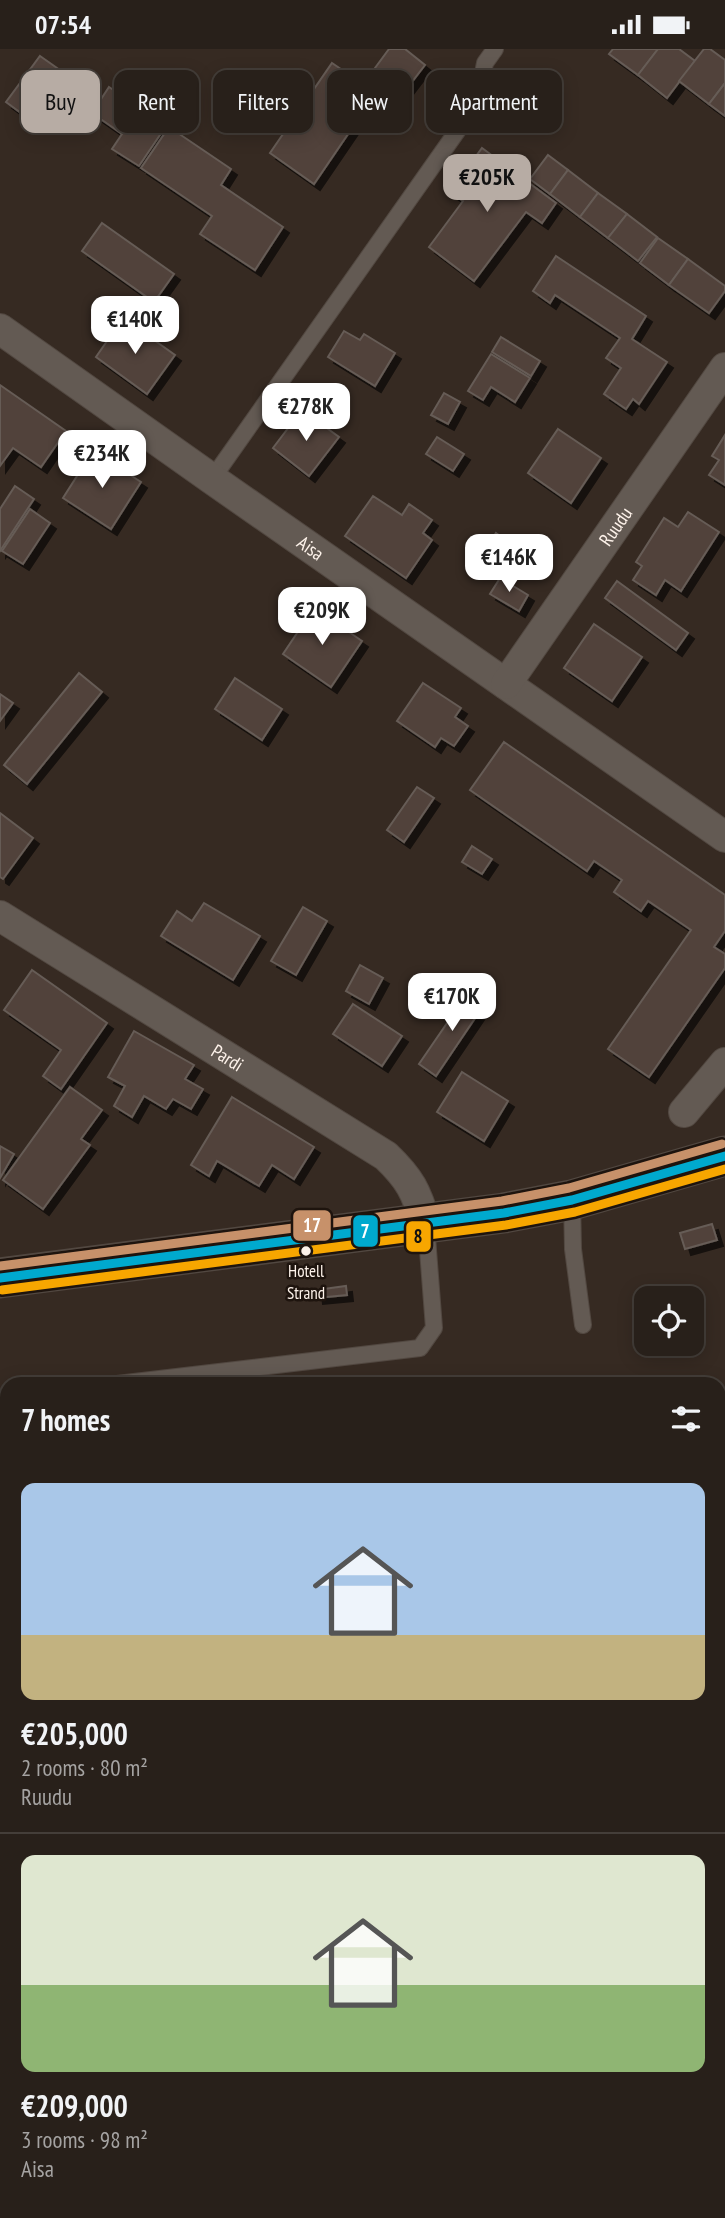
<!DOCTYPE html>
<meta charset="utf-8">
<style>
:root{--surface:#28201a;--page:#302823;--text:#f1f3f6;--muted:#a5a3a2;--line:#443e39;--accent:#b7aca4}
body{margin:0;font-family:"PT Sans Narrow",sans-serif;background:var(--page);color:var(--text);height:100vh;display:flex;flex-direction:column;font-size:26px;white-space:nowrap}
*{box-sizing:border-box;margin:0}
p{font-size:23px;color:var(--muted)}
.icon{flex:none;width:38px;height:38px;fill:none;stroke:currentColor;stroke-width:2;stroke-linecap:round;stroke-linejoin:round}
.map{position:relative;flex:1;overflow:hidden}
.drawer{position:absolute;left:0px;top:1328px;width:726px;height:842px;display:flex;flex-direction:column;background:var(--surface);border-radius:21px 21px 0 0;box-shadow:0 4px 18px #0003,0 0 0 2px var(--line)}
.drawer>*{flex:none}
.hud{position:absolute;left:21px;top:21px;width:684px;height:63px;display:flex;gap:14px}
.fabs{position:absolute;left:634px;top:1237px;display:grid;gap:14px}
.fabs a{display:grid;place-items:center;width:70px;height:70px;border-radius:14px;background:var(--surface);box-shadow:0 4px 18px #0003,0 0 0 2px var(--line);font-size:35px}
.price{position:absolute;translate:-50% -60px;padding:0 16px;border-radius:14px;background:#fff;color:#222;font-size:23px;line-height:46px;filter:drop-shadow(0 2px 4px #0008)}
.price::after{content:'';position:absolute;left:50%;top:42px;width:21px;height:16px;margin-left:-10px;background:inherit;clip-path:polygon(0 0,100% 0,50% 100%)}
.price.selected{background:var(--accent);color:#111}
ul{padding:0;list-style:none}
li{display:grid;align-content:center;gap:14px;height:371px;padding:0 21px}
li+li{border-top:2px solid var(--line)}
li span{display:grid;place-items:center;height:217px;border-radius:14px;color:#555}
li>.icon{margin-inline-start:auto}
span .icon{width:126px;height:126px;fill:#fffc;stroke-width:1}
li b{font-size:30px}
h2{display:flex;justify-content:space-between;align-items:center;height:84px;padding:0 21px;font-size:30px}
.chip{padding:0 24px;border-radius:14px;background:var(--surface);box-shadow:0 4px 18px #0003,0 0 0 2px var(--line);font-size:24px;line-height:63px}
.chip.selected{background:var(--accent);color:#111}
.status{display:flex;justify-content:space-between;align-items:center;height:49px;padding:0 35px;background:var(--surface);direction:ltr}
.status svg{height:19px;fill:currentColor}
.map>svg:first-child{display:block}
</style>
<div class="status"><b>07:54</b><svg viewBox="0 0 49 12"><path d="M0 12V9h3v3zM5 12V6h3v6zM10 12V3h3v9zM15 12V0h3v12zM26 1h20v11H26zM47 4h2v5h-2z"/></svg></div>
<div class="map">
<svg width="725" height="2169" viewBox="0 0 725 2169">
<defs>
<filter id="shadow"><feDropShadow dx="6" dy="6" stdDeviation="0" flood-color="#0009"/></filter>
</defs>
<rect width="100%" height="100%" fill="#362a22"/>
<g fill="#2e5138">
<path d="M0 1994 7 1997V2163H406L420 2169H0Z"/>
<path d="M550 2163H704L716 2169H545Z"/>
</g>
<g fill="#51423b" stroke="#665c56" stroke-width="2" filter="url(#shadow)">
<path d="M389 0H405L425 16 405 42 375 19Z"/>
<path d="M613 0H658L638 26 609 5Z"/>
<path d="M658 0H679L695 12 667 49 638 26Z"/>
<path d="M704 0H710L725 11V34L709 55 679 32Z"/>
<path d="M40 7 74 31 40 78 6 53Z"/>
<path d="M332 14 376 44 314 135 270 104Z"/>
<path d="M725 34V67L709 55Z"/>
<path d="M109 38 166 77 139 117 112 100 122 85 92 64Z"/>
<path d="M169 78 231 120 221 136 283 178 255 221 200 185 212 167 141 119Z"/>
<path d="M482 99 556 154 542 174 526 163 474 232 429 198 463 152 450 143Z"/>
<path d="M548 106 568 121 550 145 530 130Z"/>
<path d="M568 121 598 144 580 168 550 145Z"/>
<path d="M598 144 627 165 608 189 580 168Z"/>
<path d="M627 165 657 188 638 212 608 189Z"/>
<path d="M102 174 174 225 154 253 82 202Z"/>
<path d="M658 189 688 210 669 236 640 214Z"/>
<path d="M556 207 646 267 632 290 667 313 639 355 633 350 626 360 604 345 621 319 606 309 620 289 555 246 550 254 533 242Z"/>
<path d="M688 210 725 237V242L709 264 669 236Z"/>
<path d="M123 269 175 306 147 345 96 308Z"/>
<path d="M344 282 360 291 364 285 395 304 375 337 328 308Z"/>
<path d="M501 288 540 312 531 327 492 303Z"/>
<path d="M491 305 530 329 515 353 491 338 483 351 468 342Z"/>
<path d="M0 336 66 382 41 418 13 399 0 417Z"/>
<path d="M444 344 460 353 448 375 431 366Z"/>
<path d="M302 361 339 388 309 427 273 399Z"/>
<path d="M558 380 601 409 571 454 528 424Z"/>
<path d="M725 386V436L709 426 719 411 712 407Z"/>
<path d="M437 388 464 405 453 422 426 405Z"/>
<path d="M93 402 141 433 111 480 63 449Z"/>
<path d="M15 437 34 450 0 502V460Z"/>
<path d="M373 447 402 466 409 455 432 471 423 484 432 491 406 529 345 487Z"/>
<path d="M30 460 50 474 23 515 2 502Z"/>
<path d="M688 463 719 483 681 542 665 531 656 546 633 531 642 517 636 513 664 469 678 478Z"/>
<path d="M496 484 511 495 495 519 480 509Z"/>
<path d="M500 529 528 546 519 562 490 545Z"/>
<path d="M617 532 688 584 676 601 605 549Z"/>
<path d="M314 559 362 592 331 638 283 605Z"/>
<path d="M594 575 642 608 612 652 564 619Z"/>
<path d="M79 624 102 643 27 735 4 716Z"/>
<path d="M235 629 282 660 262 691 215 660Z"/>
<path d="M423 634 461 659 455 668 468 677 454 697 441 689 435 698 397 672Z"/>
<path d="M0 645 13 654 0 672Z"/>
<path d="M504 693 725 846V882L714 898 725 905V919L649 1028 608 1000 691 881 648 852 641 862 614 843 622 831 594 812 587 822 470 741Z"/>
<path d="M417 738 434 749 404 793 387 781Z"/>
<path d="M0 764 33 789 3 830 0 828Z"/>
<path d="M472 797 492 810 482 825 462 813Z"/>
<path d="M204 854 260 887 233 931 161 887 177 862 192 872Z"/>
<path d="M303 858 327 872 296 926 271 912Z"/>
<path d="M360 916 383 929 369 955 346 942Z"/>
<path d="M32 921 107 974 61 1040 43 1027 61 1001 4 961Z"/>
<path d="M469 942 486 953 436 1027 419 1015Z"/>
<path d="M353 955 402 987 382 1017 333 985Z"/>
<path d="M134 982 194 1016 185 1030 203 1040 191 1060 173 1050 166 1060 144 1047 132 1068 114 1057 125 1037 108 1028Z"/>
<path d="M462 1023 508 1052 484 1092 437 1063Z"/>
<path d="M70 1038 102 1061 81 1090 90 1096 43 1160 3 1131Z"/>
<path d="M232 1048 314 1098 294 1130 272 1116 259 1137 217 1112 209 1127 191 1116Z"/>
<path d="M0 1097 14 1105 0 1129Z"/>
<path d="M712 1175 717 1191 685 1200 680 1184Z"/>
<path d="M346 1237 347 1246 317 1249 316 1241Z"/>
<path d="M7 1399V1578H0V1400Z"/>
</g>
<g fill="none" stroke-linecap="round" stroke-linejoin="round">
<g stroke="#524841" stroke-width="18">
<g id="lane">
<path d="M212 430 477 54 485 14 495 0"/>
<path d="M572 1151 573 1200 583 1276"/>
<path d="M117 1335 420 1299 434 1279 426 1175"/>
<path d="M0 1349H7"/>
</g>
</g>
<g stroke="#524841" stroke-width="32">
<g id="street">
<path id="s1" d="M0 280 212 430 725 788"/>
<path id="s2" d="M506 635 725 319"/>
<path id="s3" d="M0 867 386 1107C410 1130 416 1142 426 1175"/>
<path d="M684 1063 725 1014"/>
<path d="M719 1979 725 1971"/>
<path d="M719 2098 725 2102"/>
</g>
</g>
<g stroke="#524841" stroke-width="41">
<path id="secondary" d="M0 1229 504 1164 572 1151 725 1107"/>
</g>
<use href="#lane" stroke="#635a53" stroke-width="16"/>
<use href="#street" stroke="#635a53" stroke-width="30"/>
<use href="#secondary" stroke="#665a52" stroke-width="38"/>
<g stroke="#1e140e" stroke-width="14">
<path id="bus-1" d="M0 1229 504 1164 572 1151 725 1107"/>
</g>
<g stroke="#1e140e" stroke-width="14">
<path id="bus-2" d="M2 1241 506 1176 575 1163 725 1120"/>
</g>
<g stroke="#1e140e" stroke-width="14">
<path id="bus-3" d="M0 1217 502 1152 569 1139 722 1095"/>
</g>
<use href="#bus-1" stroke="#00a9ce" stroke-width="9"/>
<use href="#bus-2" stroke="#f7a600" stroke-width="9"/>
<use href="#bus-3" stroke="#c7916a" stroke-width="9"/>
</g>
<circle fill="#fdf2ea" stroke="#1e140e" stroke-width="2.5" cx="306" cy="1202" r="6"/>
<g text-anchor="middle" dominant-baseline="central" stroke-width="5" stroke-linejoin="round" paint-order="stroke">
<g font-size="17" fill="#fdf2ea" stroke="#1e140e">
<text x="306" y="1222">Hotell<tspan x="306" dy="22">Strand</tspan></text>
</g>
<g font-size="19" fill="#fdf2ea" stroke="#1e140e">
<text stroke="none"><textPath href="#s2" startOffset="192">Ruudu</textPath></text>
<text stroke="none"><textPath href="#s1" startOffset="380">Aisa</textPath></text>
<text stroke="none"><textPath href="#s3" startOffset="268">Pardi</textPath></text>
</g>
</g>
<g stroke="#1e140e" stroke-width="2.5">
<rect x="292" y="1160" width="40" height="33" rx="7" fill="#c7916a"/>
<rect x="352" y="1165" width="27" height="34" rx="7" fill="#00a9ce"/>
<rect x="405" y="1171" width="27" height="33" rx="7" fill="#f7a600"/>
</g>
<g font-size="19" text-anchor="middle" font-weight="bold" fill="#fff">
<text x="312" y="1183">17</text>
<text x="365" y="1189">7</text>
</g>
<g font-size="19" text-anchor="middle" font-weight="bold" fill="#111">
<text x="418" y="1194">8</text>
</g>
</svg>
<div class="fabs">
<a><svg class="icon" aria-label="locate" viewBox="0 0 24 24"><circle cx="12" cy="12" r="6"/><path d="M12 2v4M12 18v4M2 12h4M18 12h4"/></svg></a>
</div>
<b class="price selected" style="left:487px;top:165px">€205K</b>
<b class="price" style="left:135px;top:307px">€140K</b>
<b class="price" style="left:306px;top:394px">€278K</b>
<b class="price" style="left:102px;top:441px">€234K</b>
<b class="price" style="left:509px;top:545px">€146K</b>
<b class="price" style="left:322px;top:598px">€209K</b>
<b class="price" style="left:452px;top:984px">€170K</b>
<div class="hud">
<a class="chip selected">Buy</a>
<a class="chip">Rent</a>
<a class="chip">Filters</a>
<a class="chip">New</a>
<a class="chip">Apartment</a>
</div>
<section class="drawer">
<h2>7 homes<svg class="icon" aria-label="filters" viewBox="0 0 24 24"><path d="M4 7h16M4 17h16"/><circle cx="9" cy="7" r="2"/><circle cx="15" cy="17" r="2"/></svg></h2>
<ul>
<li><span style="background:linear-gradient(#a9c7e8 70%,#c2b280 0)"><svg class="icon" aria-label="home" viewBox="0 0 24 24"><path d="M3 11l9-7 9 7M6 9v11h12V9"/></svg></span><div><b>€205,000</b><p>2 rooms · 80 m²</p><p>Ruudu</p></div></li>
<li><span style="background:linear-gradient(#dfe7d0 60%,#8fb573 0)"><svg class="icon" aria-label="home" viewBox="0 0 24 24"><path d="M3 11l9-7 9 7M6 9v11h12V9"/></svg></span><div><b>€209,000</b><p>3 rooms · 98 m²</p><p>Aisa</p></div></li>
</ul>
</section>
</div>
